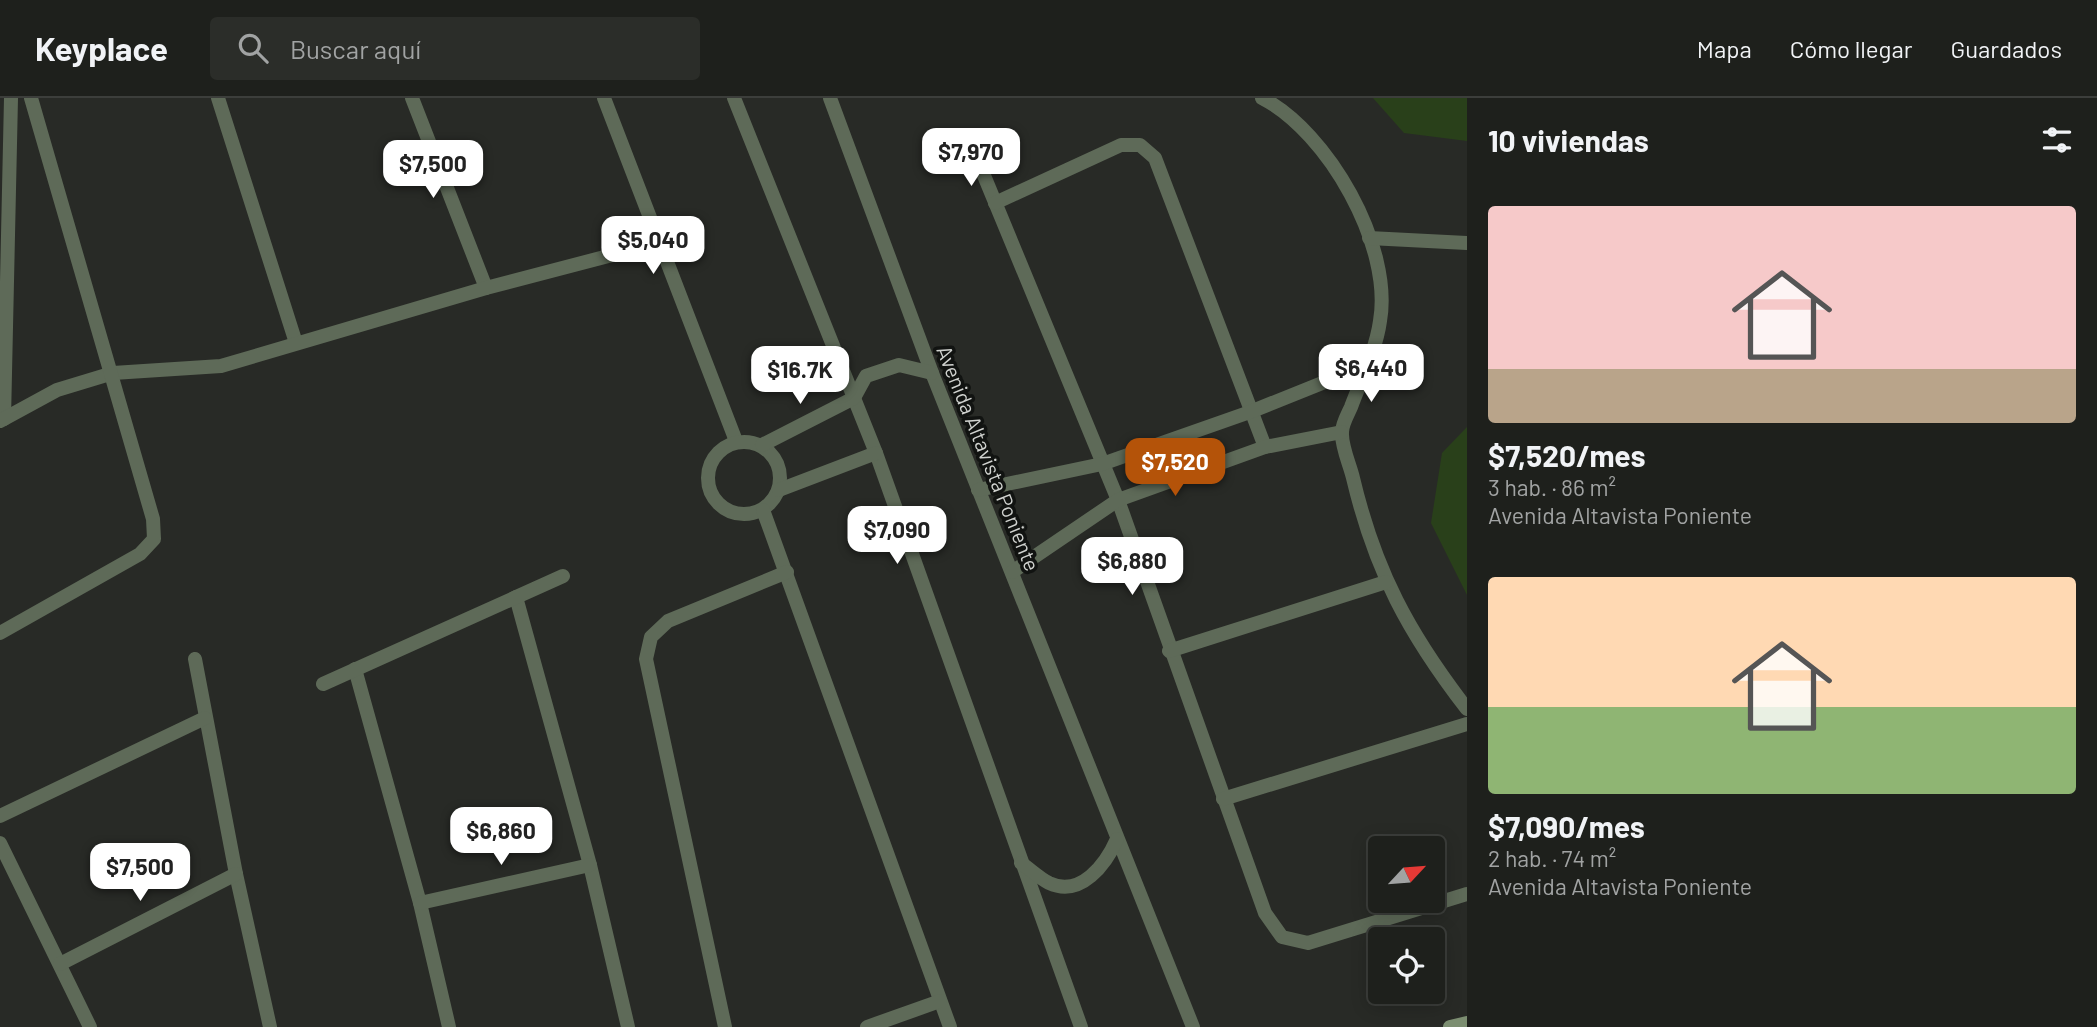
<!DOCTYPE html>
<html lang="es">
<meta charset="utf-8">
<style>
:root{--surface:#1e201c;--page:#2b2d29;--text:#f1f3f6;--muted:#a1a3a3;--line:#3c3e3b;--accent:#b45309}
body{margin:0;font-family:Barlow,sans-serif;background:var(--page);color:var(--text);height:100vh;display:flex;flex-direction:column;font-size:26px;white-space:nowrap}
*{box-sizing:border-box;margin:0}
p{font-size:23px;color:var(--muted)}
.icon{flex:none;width:38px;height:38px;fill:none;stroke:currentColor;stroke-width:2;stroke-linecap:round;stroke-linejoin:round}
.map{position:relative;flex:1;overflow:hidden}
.drawer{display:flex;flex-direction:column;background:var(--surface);width:630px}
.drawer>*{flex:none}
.needle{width:46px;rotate:64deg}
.tools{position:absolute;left:1368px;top:738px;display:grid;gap:14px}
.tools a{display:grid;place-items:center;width:77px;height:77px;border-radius:7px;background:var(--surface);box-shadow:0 4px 18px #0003,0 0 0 2px var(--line);font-size:35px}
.price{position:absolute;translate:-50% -60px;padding:0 16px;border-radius:14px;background:#fff;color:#222;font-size:23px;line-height:46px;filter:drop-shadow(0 2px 4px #0008)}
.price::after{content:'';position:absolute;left:50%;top:42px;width:21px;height:16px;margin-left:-10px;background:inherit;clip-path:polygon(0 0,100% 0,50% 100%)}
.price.selected{background:var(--accent);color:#fff}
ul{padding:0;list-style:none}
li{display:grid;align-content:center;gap:14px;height:371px;padding:0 21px}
li span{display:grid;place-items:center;height:217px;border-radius:7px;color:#555}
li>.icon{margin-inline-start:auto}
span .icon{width:126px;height:126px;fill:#fffc;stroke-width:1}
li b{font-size:30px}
h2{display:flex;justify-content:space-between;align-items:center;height:84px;padding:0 21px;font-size:30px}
header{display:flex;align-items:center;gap:42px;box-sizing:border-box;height:98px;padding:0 35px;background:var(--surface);border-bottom:2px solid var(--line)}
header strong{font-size:33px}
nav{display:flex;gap:38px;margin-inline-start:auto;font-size:24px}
.search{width:490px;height:63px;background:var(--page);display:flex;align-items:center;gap:18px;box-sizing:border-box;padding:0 24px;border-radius:7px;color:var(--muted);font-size:26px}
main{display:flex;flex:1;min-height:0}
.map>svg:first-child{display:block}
</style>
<header>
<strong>Keyplace</strong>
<div class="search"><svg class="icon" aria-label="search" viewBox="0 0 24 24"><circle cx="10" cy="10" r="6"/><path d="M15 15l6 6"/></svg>Buscar aquí</div>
<nav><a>Mapa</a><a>Cómo llegar</a><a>Guardados</a></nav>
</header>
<main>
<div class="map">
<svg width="1467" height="929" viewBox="0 0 1467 929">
<rect width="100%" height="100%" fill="#282a26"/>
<g fill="#29401a">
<path d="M1373 0H1467V43L1404 35Z"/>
<path d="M1467 329V497L1431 425 1442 355Z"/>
</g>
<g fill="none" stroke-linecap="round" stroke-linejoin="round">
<g stroke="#5e6a58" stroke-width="14">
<path d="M218 0 296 245"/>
<path d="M412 0 486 190"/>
<path d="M604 0 736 343"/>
<path d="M734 0 876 355 1081 929"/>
<path d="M830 0 932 275 1193 929"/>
<path d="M1262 0C1328 34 1393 148 1380 223 1376 252 1361 282 1351 309 1348 316 1342 326 1342 334 1341 348 1350 367 1353 380 1375 473 1409 536 1467 611"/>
<path d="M978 63 1118 402 1265 815 1282 839 1308 845 1467 796"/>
<path d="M995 105 1121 47H1140L1155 60 1265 349"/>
<path d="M1369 140 1467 145"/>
<path d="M4 321 11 0"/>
<path d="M0 323 57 292 113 275 221 268 486 190 658 145"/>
<circle cx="744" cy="380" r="36"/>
<path d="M762 347 854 300 866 278 899 267 932 275"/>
<path d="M779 392 876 355"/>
<path d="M978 392 1102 366 1250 314 1367 267"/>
<path d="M763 412 950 929"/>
<path d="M1012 474 1118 402 1265 349 1342 334"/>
<path d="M516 499 590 767 628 929"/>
<path d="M0 535 140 456 154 441 153 421 31 0"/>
<path d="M1169 553 1386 484"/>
<path d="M195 561 236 776 270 929"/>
<path d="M355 571 420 805 449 929"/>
<path d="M323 586 563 478"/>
<path d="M1223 701 1467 626"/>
<path d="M0 718 205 620"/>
<path d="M0 745 90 929"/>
<path d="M1021 765C1030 771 1039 780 1049 785 1081 800 1106 766 1117 741"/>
<path d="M420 805 590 767"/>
<path d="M60 866 236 776"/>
<path d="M725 929 646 561 651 539 668 523 787 474"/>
<path d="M867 929 940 903"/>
</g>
<path stroke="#7c8e71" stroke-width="14" d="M1450 929 1467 925"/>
</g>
<g text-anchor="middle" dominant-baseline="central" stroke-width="7" stroke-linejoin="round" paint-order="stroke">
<g font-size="21" fill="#d0d2cf" stroke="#111311">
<text transform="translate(989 360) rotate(68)">Avenida Altavista Poniente</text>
</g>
</g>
</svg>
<div class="tools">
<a><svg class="needle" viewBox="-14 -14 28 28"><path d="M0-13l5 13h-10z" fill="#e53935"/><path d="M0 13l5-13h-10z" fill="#a1a3a3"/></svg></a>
<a><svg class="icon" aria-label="locate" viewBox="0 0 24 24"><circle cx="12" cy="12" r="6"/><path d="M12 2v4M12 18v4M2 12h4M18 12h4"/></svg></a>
</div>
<b class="price" style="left:971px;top:90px">$7,970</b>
<b class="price" style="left:433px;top:102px">$7,500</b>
<b class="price" style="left:653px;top:178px">$5,040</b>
<b class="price" style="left:1371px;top:306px">$6,440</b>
<b class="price" style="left:800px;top:308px">$16.7K</b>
<b class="price selected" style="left:1175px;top:400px">$7,520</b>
<b class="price" style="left:897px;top:468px">$7,090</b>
<b class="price" style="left:1132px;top:499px">$6,880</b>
<b class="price" style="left:501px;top:769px">$6,860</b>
<b class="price" style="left:140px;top:805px">$7,500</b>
</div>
<section class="drawer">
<h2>10 viviendas<svg class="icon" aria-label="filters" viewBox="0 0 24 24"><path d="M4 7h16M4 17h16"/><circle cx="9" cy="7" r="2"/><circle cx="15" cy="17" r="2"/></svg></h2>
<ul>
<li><span style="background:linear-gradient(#f6c9c9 75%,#b9a48a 0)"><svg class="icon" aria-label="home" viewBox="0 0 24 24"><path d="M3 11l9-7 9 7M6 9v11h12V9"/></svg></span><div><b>$7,520/mes</b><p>3 hab. · 86 m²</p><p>Avenida Altavista Poniente</p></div></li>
<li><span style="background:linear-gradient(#ffd9b3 60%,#8fb573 0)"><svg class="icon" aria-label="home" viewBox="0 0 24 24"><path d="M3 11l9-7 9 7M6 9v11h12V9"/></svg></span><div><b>$7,090/mes</b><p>2 hab. · 74 m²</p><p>Avenida Altavista Poniente</p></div></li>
</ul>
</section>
</main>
